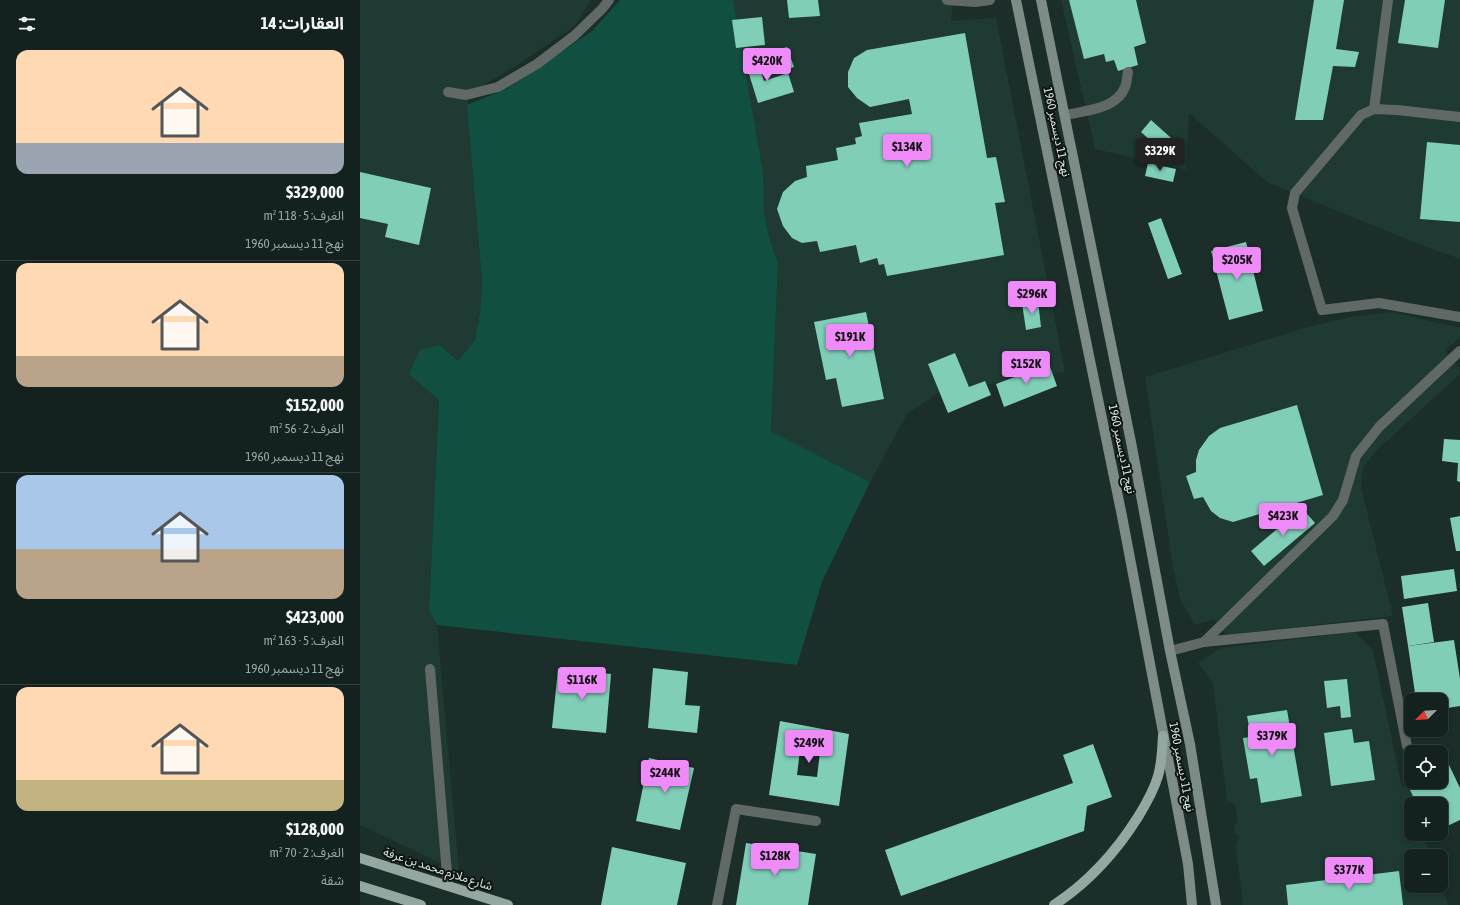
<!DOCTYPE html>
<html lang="ar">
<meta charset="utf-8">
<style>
:root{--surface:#14221f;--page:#1d2a28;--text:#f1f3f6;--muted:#9da4a4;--line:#333f3d;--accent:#ee8bf8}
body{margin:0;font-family:"Asap Condensed","Noto Sans Arabic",sans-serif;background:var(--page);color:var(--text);direction:rtl;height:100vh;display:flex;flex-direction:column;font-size:15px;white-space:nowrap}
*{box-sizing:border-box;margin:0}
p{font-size:13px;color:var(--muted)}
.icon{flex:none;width:22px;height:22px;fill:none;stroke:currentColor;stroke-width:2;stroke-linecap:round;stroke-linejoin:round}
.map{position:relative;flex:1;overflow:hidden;direction:ltr}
.side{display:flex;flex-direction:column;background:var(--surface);width:360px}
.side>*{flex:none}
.needle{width:26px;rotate:246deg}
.tools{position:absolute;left:1044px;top:693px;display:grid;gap:8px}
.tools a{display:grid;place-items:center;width:44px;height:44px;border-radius:8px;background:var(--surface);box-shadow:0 2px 6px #0003,0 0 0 1px var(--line);font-size:20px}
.price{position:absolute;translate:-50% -34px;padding:0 9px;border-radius:4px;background:var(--accent);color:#111;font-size:13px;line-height:26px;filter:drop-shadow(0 1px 2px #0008)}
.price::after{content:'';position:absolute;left:50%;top:24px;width:12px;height:9px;margin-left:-6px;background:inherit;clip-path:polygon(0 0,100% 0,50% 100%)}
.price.active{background:#222;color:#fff}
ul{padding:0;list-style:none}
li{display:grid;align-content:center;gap:8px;height:212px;padding:0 16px}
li+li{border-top:1px solid var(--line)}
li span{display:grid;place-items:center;height:124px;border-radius:12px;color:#555}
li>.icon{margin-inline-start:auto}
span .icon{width:72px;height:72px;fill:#fffc;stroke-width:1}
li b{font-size:17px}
h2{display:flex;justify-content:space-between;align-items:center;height:48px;padding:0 16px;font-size:17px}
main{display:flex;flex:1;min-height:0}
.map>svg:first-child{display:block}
</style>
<main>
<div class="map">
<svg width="1100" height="905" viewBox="0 0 1100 905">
<rect width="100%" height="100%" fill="#1b2e29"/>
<g fill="#1e3a32">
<path d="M0 0H231L215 26 156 66 107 95 122 281 120 312 115 340 98 361 79 345V400L69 611 77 625 99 872 0 825Z"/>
<path d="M373 0H593L591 21 636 18 705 372 579 392 547 414 510 482 411 431 418 263 409 237 403 213V172Z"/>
<path d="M701 0H1100V259L1051 241 907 182 829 113 826 170 735 149Z"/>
<path d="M1032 312 1100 328V337L1085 350 1100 369V374L1016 451 1003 468 1001 487 1033 616 866 635 859 627 855 619 835 625 820 599 813 568 785 377 948 327 989 317Z"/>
<path d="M995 632 1013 650 1042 787 1054 786 1063 793 1066 804H1051V834H1069L1064 836 1071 856H1051V886H1081V884L1088 905H883L876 846 879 836 875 834 874 826 878 822 875 805 867 801 853 683 838 663 861 648Z"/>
</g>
<path fill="#114f41" d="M260 0H373L403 172 404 213 409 237 418 263 411 431 510 482 462 582 437 665 77 625 69 611 79 400 49 374 60 350 79 345 98 361 115 340 120 312 122 281 107 105 146 89 232 31Z"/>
<g fill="#81ceb8" fill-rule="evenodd">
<path d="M427 0H458L460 16 429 18Z"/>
<path d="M709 0H776L786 43 774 47 778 65 758 71 754 60 746 62 744 54 724 59Z"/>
<path d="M954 0H984L976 49 999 52 995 67 973 66 963 120H935Z"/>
<path d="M1045 0H1085L1078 48 1038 43Z"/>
<path d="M402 17 405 45 376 48 372 20Z"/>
<path d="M605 33 627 158 636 157 645 202 635 203 644 255 527 276 524 264 519 265 517 258 500 263 496 245 460 252 457 241 442 243 432 238 423 226 417 209 423 192 435 181 447 177 446 166 478 160 476 148 496 144 495 138 502 136 499 123 552 114 549 99 510 107 497 98 488 87V72L494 58 507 50Z"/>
<path d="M427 47 434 67 410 75 403 55Z"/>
<path d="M395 54 404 81 428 73 434 92 398 103 384 58Z"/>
<path d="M791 120 820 146 810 158 781 132Z"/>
<path d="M1067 142 1100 145V222L1060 219Z"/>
<path d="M788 163 816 169 813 182 785 176Z"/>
<path d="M0 172 71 188 59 245 25 237 28 224 0 218Z"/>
<path d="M801 218 822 274 808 279 788 223Z"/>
<path d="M886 242 903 311 869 320 851 251Z"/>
<path d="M678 301 681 327 666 330 662 303Z"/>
<path d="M506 312 524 399 482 407 476 378 466 380 454 322Z"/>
<path d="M595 353 609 387 625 381 631 395 588 413 568 364Z"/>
<path d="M689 364 697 386 644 407 636 384Z"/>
<path d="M937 405 963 495 873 522 860 518 851 511 843 497 834 499 826 476 836 472V460L839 450 849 436 860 428Z"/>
<path d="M1084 439 1100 440V482L1097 481 1098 463 1082 461Z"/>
<path d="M942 508 955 523 904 566 891 551Z"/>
<path d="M1100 516V551H1096L1090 518Z"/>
<path d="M1094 569 1097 591 1044 599 1041 576Z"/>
<path d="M1068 603 1074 642 1048 646 1042 607Z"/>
<path d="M1094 640 1100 679V706L1081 709V700H1056L1048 646Z"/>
<path d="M293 668 328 672 325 705 340 706 337 733 288 728Z"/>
<path d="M198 669 251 674 246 733 192 728Z"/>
<path d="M987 679 991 717 981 718 980 706 967 708 964 681Z"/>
<path d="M927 710 942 796 901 803 897 778 890 779 883 738 891 737 887 716Z"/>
<path d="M420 721 489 734 479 806 409 795ZM441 742 461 744 457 777 437 775Z"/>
<path d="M992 729 994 743 1009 741 1015 780 971 786 964 733Z"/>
<path d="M733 744 752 797 727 806 724 831 541 896 525 850 713 783 703 755Z"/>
<path d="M1080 746 1100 788V820L1081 829V804H1057L1050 790 1067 782H1081V752H1067Z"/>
<path d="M289 758 334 768 320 830 276 821Z"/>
<path d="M386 843 456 854 448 905H376Z"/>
<path d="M252 847 326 863 317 905H241Z"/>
<path d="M1039 871 1043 905H928L926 885Z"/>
</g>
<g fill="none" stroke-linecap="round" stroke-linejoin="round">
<g stroke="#606966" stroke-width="10">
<path d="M587 0 615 2 630 0"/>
<path d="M88 92 106 95 138 87 177 64 214 36 242 9 249 0"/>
<path d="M1014 109 1028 0"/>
<path d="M705 115C725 111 757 109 765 87 767 83 767 77 768 72"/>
<path d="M932 208 935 193 1001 115 1014 109 1037 110 1100 117"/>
<path d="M844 642 973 516 983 500 996 456 1019 427 1100 351"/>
<path d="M70 669 88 886"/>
<path d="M357 905 376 809 456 821"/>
</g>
<g stroke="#606966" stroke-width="10">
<path d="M932 208 962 310 1019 303 1100 317"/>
<path d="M810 651 844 642 1023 624 1047 746"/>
</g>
<g stroke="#7d8c87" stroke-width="10">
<path d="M656 0 762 516 828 864 832 905"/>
<path d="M681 0 771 442 810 651 830 744 856 905"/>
</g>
<g stroke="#94a7a1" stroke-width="10">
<path d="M0 858 148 905"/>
<path d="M0 886 61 905"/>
<path d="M694 905C729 882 756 852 778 817 786 804 794 790 798 776 802 763 802 749 803 736"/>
</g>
</g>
<g text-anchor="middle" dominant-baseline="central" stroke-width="4" stroke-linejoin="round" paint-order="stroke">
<g font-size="12" fill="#dce7e3" stroke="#0c1512">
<text transform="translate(697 132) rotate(78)">نهج 11 ديسمبر 1960</text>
<text transform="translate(762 449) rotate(78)">نهج 11 ديسمبر 1960</text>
<text transform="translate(822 767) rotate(79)">نهج 11 ديسمبر 1960</text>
<text transform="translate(78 869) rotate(18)">شارع ملازم محمد بن عرفة</text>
</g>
</g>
</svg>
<div class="tools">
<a><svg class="needle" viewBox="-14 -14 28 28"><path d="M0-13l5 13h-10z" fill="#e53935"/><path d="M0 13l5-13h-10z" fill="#9da4a4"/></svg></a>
<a><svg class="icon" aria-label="locate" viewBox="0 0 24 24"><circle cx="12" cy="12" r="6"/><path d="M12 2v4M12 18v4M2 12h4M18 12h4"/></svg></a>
<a>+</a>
<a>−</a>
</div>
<b class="price" style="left:407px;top:82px">$420K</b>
<b class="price" style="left:547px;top:168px">$134K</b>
<b class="price active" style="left:800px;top:172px">$329K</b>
<b class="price" style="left:877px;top:281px">$205K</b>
<b class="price" style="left:672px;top:315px">$296K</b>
<b class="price" style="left:490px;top:358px">$191K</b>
<b class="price" style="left:666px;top:385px">$152K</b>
<b class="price" style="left:923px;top:537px">$423K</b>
<b class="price" style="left:222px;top:701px">$116K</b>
<b class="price" style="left:912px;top:757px">$379K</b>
<b class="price" style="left:449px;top:764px">$249K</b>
<b class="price" style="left:305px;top:794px">$244K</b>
<b class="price" style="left:415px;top:877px">$128K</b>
<b class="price" style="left:989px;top:891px">$377K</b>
</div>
<section class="side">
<h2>العقارات: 14<svg class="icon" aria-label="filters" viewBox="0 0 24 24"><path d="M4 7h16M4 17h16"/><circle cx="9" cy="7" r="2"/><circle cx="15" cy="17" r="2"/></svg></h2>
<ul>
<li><span style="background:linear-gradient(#ffd9b3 75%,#9aa5b1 0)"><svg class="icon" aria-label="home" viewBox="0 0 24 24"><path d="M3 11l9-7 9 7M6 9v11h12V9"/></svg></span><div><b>$329,000</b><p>الغرف: 5 · 118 m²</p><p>نهج 11 ديسمبر 1960</p></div></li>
<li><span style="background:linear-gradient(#ffd9b3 75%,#b9a48a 0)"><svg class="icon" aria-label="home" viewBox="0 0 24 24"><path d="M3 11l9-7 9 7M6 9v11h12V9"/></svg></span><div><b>$152,000</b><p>الغرف: 2 · 56 m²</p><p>نهج 11 ديسمبر 1960</p></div></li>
<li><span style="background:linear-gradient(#a9c7e8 60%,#b9a48a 0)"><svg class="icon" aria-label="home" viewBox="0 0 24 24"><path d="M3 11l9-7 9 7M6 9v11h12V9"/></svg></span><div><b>$423,000</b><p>الغرف: 5 · 163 m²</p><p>نهج 11 ديسمبر 1960</p></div></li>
<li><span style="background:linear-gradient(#ffd9b3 75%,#c2b280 0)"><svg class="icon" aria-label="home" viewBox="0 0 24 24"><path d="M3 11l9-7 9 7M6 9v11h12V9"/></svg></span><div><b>$128,000</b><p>الغرف: 2 · 70 m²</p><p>شقة</p></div></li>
</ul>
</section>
</main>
